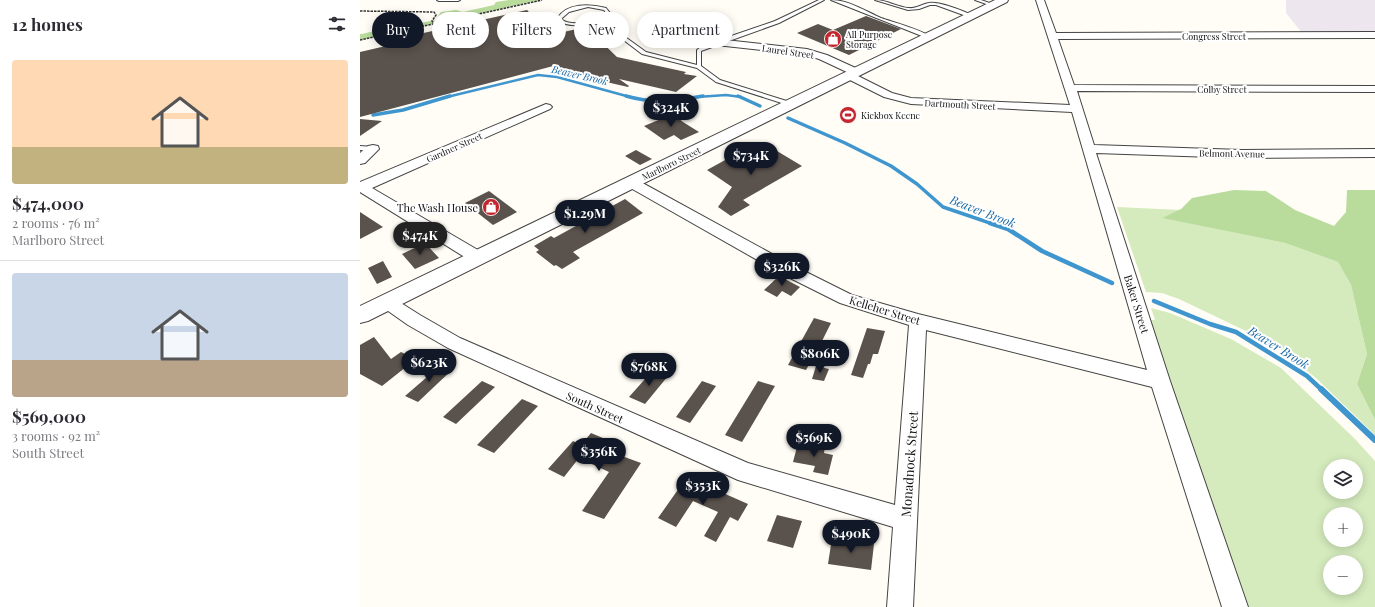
<!DOCTYPE html>
<meta charset="utf-8">
<style>
:root{--surface:#fff;--page:#f2f2f3;--text:#2b2b33;--muted:#7c7c81;--line:#e1e1e2;--accent:#111827}
body{margin:0;font-family:"Playfair Display",serif;background:var(--page);color:var(--text);height:100vh;display:flex;flex-direction:column;font-size:15px;white-space:nowrap}
*{box-sizing:border-box;margin:0}
p{font-size:13px;color:var(--muted)}
.icon{flex:none;width:22px;height:22px;fill:none;stroke:currentColor;stroke-width:2;stroke-linecap:round;stroke-linejoin:round}
.map{position:relative;flex:1;overflow:hidden}
.drawer{display:flex;flex-direction:column;background:var(--surface);width:360px}
.drawer>*{flex:none}
.top-card{position:absolute;left:12px;top:12px;width:380px;height:36px;display:flex;gap:8px}
.buttons{position:absolute;left:963px;top:459px;display:grid;gap:8px}
.buttons a{display:grid;place-items:center;width:40px;height:40px;border-radius:50%;background:var(--surface);box-shadow:0 2px 10px #0003;font-size:20px}
.price{position:absolute;translate:-50% -34px;padding:0 9px;border-radius:14px;background:var(--accent);color:#fff;font-size:13px;line-height:26px;filter:drop-shadow(0 1px 2px #0008)}
.price::after{content:'';position:absolute;left:50%;top:24px;width:12px;height:9px;margin-left:-6px;background:inherit;clip-path:polygon(0 0,100% 0,50% 100%)}
.price.selected{background:#222;color:#fff}
ul{padding:0;list-style:none}
li{display:grid;align-content:center;gap:8px;height:212px;padding:0 12px}
li+li{border-top:1px solid var(--line)}
li span{display:grid;place-items:center;height:124px;border-radius:4px;color:#555}
li>.icon{margin-inline-start:auto}
span .icon{width:72px;height:72px;fill:#fffc;stroke-width:1}
li b{font-size:17px}
h2{display:flex;justify-content:space-between;align-items:center;height:48px;padding:0 12px;font-size:17px}
.chip{padding:0 14px;border-radius:18px;background:var(--surface);box-shadow:0 2px 10px #0003;font-size:14px;line-height:36px}
.chip.selected{background:var(--accent);color:#fff}
main{display:flex;flex:1;min-height:0}
.map>svg:first-child{display:block}
</style>
<main>
<section class="drawer">
<h2>12 homes<svg class="icon" aria-label="filters" viewBox="0 0 24 24"><path d="M4 7h16M4 17h16"/><circle cx="9" cy="7" r="2"/><circle cx="15" cy="17" r="2"/></svg></h2>
<ul>
<li><span style="background:linear-gradient(#ffd9b3 70%,#c2b280 0)"><svg class="icon" aria-label="home" viewBox="0 0 24 24"><path d="M3 11l9-7 9 7M6 9v11h12V9"/></svg></span><div><b>$474,000</b><p>2 rooms · 76 m²</p><p>Marlboro Street</p></div></li>
<li><span style="background:linear-gradient(#c9d6e8 70%,#b9a48a 0)"><svg class="icon" aria-label="home" viewBox="0 0 24 24"><path d="M3 11l9-7 9 7M6 9v11h12V9"/></svg></span><div><b>$569,000</b><p>3 rooms · 92 m²</p><p>South Street</p></div></li>
</ul>
</section>
<div class="map">
<svg width="1015" height="607" viewBox="0 0 1015 607">
<rect width="100%" height="100%" fill="#fffdf5"/>
<path fill="#eee6ef" d="M926 0H1015V32L942 33 926 13Z"/>
<g fill="#d5ebbd" fill-rule="evenodd">
<path d="M757 207 821 210 803 218 925 243 978 262 991 285 1007 354 997 384 1015 420V435L956 378 915 345 819 299 802 293 786 292Z"/>
<path d="M791 308 810 313 871 339 921 368 995 439 1015 461V607H885L789 320H795ZM970 466H996V492H970ZM970 514H996V540H970ZM970 562H996V588H970Z"/>
</g>
<g fill="#b9dc9c">
<path d="M149 0H180L0 40V34H2L23 29H31L51 23H61L75 20 81 12 96 10 103 12 134 5 136 2Z"/>
<path d="M874 190 906 191 935 210 974 226 986 212 987 190H1015V420L997 384 1007 354 991 285 978 262 925 243 802 218 821 209 832 198Z"/>
</g>
<g fill="none" stroke-linecap="round" stroke-linejoin="round">
<g stroke="#3f96cf" stroke-width="2.5">
<path d="M87 97 178 75 197 77 270 97"/>
<path d="M337 97 366 95 381 97"/>
</g>
<g stroke="#3f96cf" stroke-width="3.5">
<path d="M266 96C294 104 315 101 343 96"/>
<path d="M378 96 400 106"/>
<path d="M13 115 43 110 90 96"/>
<path d="M428 118 485 143 531 166 557 184 583 207 633 224"/>
</g>
<g stroke="#3f96cf" stroke-width="4.5">
<path d="M630 223 648 229 682 251 752 283"/>
<path d="M794 301 850 324 876 332 947 376 962 390"/>
</g>
<path stroke="#3f96cf" stroke-width="6" d="M961 389 1015 440"/>
</g>
<g fill="#5a524d">
<path d="M167 10 190 35 226 27 257 57 326 72 324 74 337 76 316 92 259 79 269 86 268 87 203 72 197 65 0 117V52L43 42 41 38Z"/>
<path d="M506 16 541 29 489 55 437 33 458 24 473 30Z"/>
<path d="M313 114 323 122 339 132 321 140 314 135 304 140 284 126Z"/>
<path d="M0 119 22 121 0 136Z"/>
<path d="M407 145 442 166 383 200 390 205 371 216 358 207 372 187 347 170 367 159 374 163Z"/>
<path d="M276 150 292 159 280 165 265 156Z"/>
<path d="M129 191 157 212 133 225 105 203Z"/>
<path d="M265 199 283 213 213 252 220 258 202 269 196 265 194 266 176 252 179 250 174 246 191 236 194 238Z"/>
<path d="M0 212 23 227 0 239Z"/>
<path d="M65 243 79 258 55 269 42 254Z"/>
<path d="M23 261 32 277 17 284 8 268Z"/>
<path d="M419 276 440 287 431 296 422 291 417 297 404 290Z"/>
<path d="M454 318 471 323 463 339 446 370 428 365Z"/>
<path d="M507 328 525 331 518 354H513L510 364H508L503 378 491 375Z"/>
<path d="M14 337 31 359 41 352 56 359 22 386 0 374V345Z"/>
<path d="M82 364 94 368 58 402 45 396Z"/>
<path d="M456 366 469 369 464 381 452 379Z"/>
<path d="M293 370 308 376 285 404 269 397Z"/>
<path d="M122 381 135 387 96 424 83 417Z"/>
<path d="M342 381 356 386 330 423 316 417Z"/>
<path d="M398 381 415 386 382 442 365 435Z"/>
<path d="M162 399 178 406 134 453 117 445Z"/>
<path d="M231 433 250 441 243 449 281 463 244 519 222 511 249 472 219 458 204 477 188 469 213 441 221 445Z"/>
<path d="M438 443 465 447 464 453 473 455 468 475 453 472 455 466 433 462Z"/>
<path d="M329 474 346 482 345 485 388 504 378 521 370 517 356 542 344 536 358 512 333 501 316 527 298 518Z"/>
<path d="M417 515 442 521 433 548 407 541Z"/>
<path d="M472 538 514 544 511 570 468 564Z"/>
</g>
<g fill="none" stroke-linecap="round" stroke-linejoin="round">
<g stroke="#444" stroke-width="2">
<g id="service">
<path d="M77 0H100L98 1H79Z"/>
<path d="M459 0H464L419 23 341 51V66L360 80 433 103V105L431 106 356 82 337 68 282 54 240 22C229 26 205 28 197 19 206 2 231 4 246 8L250 13 243 21 286 52 337 65V50L342 46 415 21ZM228 7 244 10 246 13C239 23 210 27 201 19L209 12Z"/>
<path d="M471 0C489 0 505 11 521 18 536 23 559 29 571 37L567 38Z"/>
<path d="M515 0C527 0 537 7 548 8 556 9 562 4 569 3 578 1 605 11 613 16L609 17 576 5H570L559 9 548 10Z"/>
<path d="M615 0H621L635 5 632 6Z"/>
<path d="M0 146 13 147 16 149 13 151 0 150Z"/>
</g>
</g>
<g stroke="#444" stroke-width="2">
<g id="minor">
<path d="M676 0H684L696 33 1015 32V38L698 39 714 85 1015 86V92L717 91 734 145 882 150 1015 149V157L882 158 736 153 810 381 888 607H862L792 387 566 330 553 607H527L533 527 378 480 88 348 48 325 21 306 19 302 21 298 27 296 33 298 60 315 100 338 388 463 535 505 549 325 480 303 422 274 267 186 265 183 267 180 272 179 277 180 434 266 492 295 558 314 787 370 712 112 551 104 524 97 486 78 485 76 489 73 459 59 446 55 356 45 351 42 356 39 447 49 467 55 500 70 501 72 496 75 532 93 551 98 710 105Z"/>
<path d="M186 104 190 105 192 107 190 109 12 188 123 253 125 257 123 261 117 262 111 261 0 192V182Z"/>
<path d="M13 145 18 146 19 149 5 163 0 164V153L8 146Z"/>
</g>
</g>
<g stroke="#444" stroke-width="2">
<path id="tertiary" d="M635 0H648L647 2 8 321 0 323V306Z"/>
</g>
<g stroke="#333" stroke-width="1.5" stroke-dasharray="2.5 1" stroke-linecap="butt">
<path d="M0 11 74 12 76 15 72 21 74 24"/>
<path d="M0 40 182 0"/>
</g>
<use href="#service" fill="#fff" fill-rule="evenodd"/>
<use href="#minor" fill="#fff" fill-rule="evenodd"/>
<use href="#tertiary" fill="#fff" fill-rule="evenodd"/>
</g>
<defs>
<g id="shop-disc" transform="scale(0.9)"><circle r="9.5" fill="#c4262e" stroke="#fff"/><path d="M-5-2.5h2.3a2.7 3.5 0 0 1 5.4 0H5L5.5 6h-11ZM-1.5-2.5h3a1.5 2.3 0 0 0-3 0Z" fill="#fff"/></g>
<g id="stadium-disc" transform="scale(0.9)"><circle r="9.5" fill="#c4262e" stroke="#fff"/><path d="M0-5a6.5 5 0 1 0 0 10a6.5 5 0 1 0 0-10ZM-3.5-1.8h7v3.6h-7Z" fill="#fff"/></g>
</defs>
<g fill-rule="evenodd">
<use href="#shop-disc" x="473" y="39"/>
<use href="#stadium-disc" x="488" y="115"/>
<use href="#shop-disc" x="131" y="207"/>
</g>
<g text-anchor="middle" dominant-baseline="central" stroke-width="4" stroke-linejoin="round" paint-order="stroke">
<g font-size="9" fill="#111" stroke="#fff" text-anchor="start">
<text x="486" y="34">All Purpose<tspan x="486" dy="10">Storage</tspan></text>
<text x="501" y="115">Kickbox Keene</text>
</g>
<g font-size="9" fill="#111" stroke="#fff">
<text x="854" y="36">Congress Street</text>
<text transform="translate(428 51) rotate(8)">Laurel Street</text>
<text x="862" y="89">Colby Street</text>
<text transform="translate(600 104) rotate(3)">Dartmouth Street</text>
<text transform="translate(94 147) rotate(-24)">Gardner Street</text>
<text transform="translate(872 153) rotate(1)">Belmont Avenue</text>
<text transform="translate(311 163) rotate(-26)">Marlboro Street</text>
</g>
<g font-size="10" font-style="italic" fill="#1768a6" stroke="#fff">
<text transform="translate(220 75) rotate(13)">Beaver Brook</text>
</g>
<g font-size="11" fill="#111" stroke="#fff" text-anchor="end">
<text x="118" y="207">The Wash House</text>
</g>
<g font-size="11" fill="#111" stroke="#fff">
<text transform="translate(777 304) rotate(73)">Baker Street</text>
<text transform="translate(525 310) rotate(17)">Kelleher Street</text>
<text transform="translate(235 407) rotate(24)">South Street</text>
</g>
<g font-size="12" font-style="italic" fill="#1768a6" stroke="#fff">
<text transform="translate(623 211) rotate(21)">Beaver Brook</text>
<text transform="translate(919 347) rotate(32)">Beaver Brook</text>
</g>
<g font-size="13" fill="#111" stroke="#fff">
<text transform="translate(549 464) rotate(-86)">Monadnock Street</text>
</g>
</g>
</svg>
<div class="buttons">
<a><svg class="icon" aria-label="layers" viewBox="0 0 24 24"><path d="M12 4l9 5-9 5-9-5zM3 14l9 5 9-5"/></svg></a>
<a>+</a>
<a>−</a>
</div>
<b class="price" style="left:311px;top:128px">$324K</b>
<b class="price" style="left:391px;top:176px">$734K</b>
<b class="price" style="left:225px;top:234px">$1.29M</b>
<b class="price selected" style="left:60px;top:256px">$474K</b>
<b class="price" style="left:422px;top:287px">$326K</b>
<b class="price" style="left:460px;top:374px">$806K</b>
<b class="price" style="left:69px;top:383px">$623K</b>
<b class="price" style="left:289px;top:387px">$768K</b>
<b class="price" style="left:454px;top:458px">$569K</b>
<b class="price" style="left:239px;top:472px">$356K</b>
<b class="price" style="left:343px;top:506px">$353K</b>
<b class="price" style="left:491px;top:554px">$490K</b>
<div class="top-card">
<a class="chip selected">Buy</a>
<a class="chip">Rent</a>
<a class="chip">Filters</a>
<a class="chip">New</a>
<a class="chip">Apartment</a>
</div>
</div>
</main>
